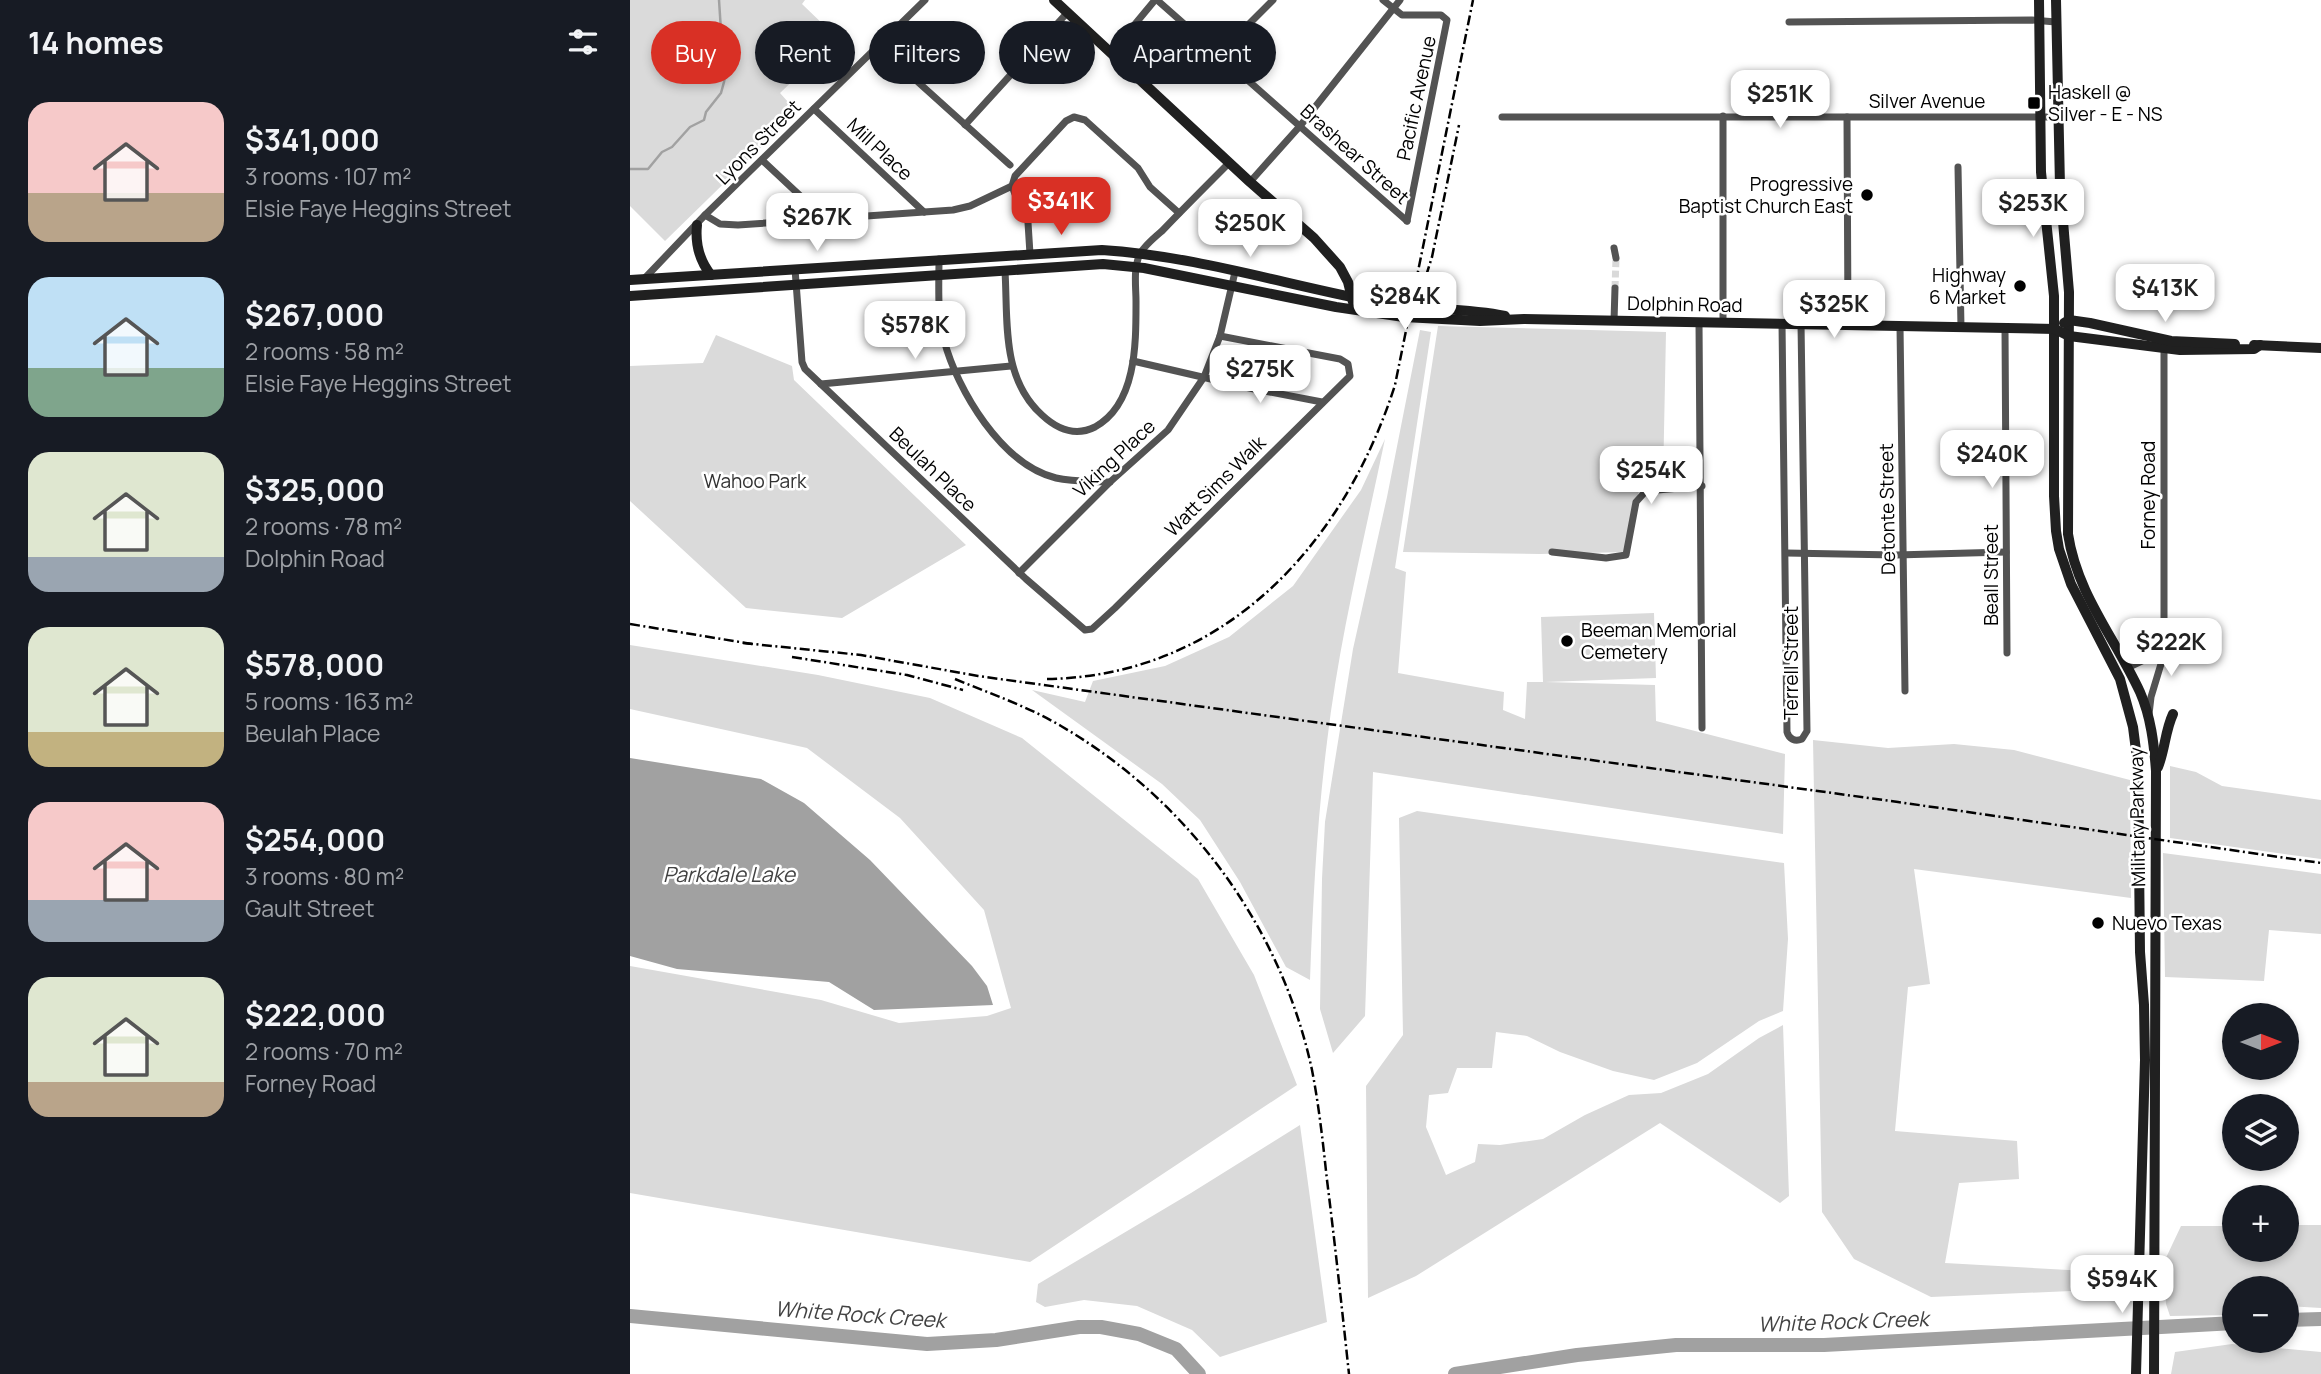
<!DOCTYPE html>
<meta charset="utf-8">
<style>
:root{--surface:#171b24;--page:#242831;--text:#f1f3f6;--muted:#9ea1a6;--accent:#d93025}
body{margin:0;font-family:Manrope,sans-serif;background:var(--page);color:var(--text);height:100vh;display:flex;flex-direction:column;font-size:26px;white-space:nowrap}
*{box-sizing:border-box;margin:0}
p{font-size:23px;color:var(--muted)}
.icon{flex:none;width:38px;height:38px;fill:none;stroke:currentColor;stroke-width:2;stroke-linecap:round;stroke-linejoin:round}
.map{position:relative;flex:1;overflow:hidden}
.sheet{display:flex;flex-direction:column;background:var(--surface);width:630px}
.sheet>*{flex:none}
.top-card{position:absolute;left:21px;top:21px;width:665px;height:63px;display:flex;gap:14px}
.needle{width:46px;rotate:90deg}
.fabs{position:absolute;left:1592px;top:1003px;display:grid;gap:14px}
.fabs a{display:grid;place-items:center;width:77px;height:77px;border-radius:50%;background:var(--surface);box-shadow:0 4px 10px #0003;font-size:35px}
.price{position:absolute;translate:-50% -60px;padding:0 16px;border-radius:14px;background:#fff;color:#222;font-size:23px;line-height:46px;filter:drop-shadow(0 2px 4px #0008)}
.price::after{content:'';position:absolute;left:50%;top:42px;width:21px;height:16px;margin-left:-10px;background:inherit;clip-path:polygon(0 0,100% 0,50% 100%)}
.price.on{background:var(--accent);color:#fff}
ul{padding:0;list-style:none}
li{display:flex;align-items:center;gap:21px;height:175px;padding:0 28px}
li span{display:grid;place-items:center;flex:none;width:196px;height:140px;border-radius:21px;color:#555}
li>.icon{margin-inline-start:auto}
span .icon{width:84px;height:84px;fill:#fffc;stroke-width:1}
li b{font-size:30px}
h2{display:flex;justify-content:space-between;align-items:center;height:84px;padding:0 28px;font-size:30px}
.chip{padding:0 24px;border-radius:32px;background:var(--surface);box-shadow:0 4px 10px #0003;font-size:24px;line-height:63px}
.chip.on{background:var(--accent);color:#fff}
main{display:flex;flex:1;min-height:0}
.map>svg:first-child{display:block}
</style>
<main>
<section class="sheet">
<h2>14 homes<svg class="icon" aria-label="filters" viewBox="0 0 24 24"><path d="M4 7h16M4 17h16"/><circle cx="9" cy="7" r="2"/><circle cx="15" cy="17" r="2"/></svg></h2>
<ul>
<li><span style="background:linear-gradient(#f6c9c9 65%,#b9a48a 0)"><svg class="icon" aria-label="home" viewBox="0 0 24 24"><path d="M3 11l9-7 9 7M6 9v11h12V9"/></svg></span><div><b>$341,000</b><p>3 rooms · 107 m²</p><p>Elsie Faye Heggins Street</p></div></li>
<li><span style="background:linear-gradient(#bfe0f5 65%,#7fa58c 0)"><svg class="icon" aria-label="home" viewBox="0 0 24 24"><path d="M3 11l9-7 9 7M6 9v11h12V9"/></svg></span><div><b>$267,000</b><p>2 rooms · 58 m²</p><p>Elsie Faye Heggins Street</p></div></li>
<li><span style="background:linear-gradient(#dfe7d0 75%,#9aa5b1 0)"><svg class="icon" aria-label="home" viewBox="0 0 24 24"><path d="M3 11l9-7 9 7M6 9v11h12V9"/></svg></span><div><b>$325,000</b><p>2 rooms · 78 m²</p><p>Dolphin Road</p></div></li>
<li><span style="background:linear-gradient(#dfe7d0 75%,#c2b280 0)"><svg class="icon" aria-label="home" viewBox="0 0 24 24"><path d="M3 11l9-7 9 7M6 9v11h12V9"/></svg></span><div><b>$578,000</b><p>5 rooms · 163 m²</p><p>Beulah Place</p></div></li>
<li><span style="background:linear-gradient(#f6c9c9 70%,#9aa5b1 0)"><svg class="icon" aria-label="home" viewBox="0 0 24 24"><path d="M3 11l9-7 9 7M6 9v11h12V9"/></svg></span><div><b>$254,000</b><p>3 rooms · 80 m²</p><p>Gault Street</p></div></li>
<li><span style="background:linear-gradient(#dfe7d0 75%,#b9a48a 0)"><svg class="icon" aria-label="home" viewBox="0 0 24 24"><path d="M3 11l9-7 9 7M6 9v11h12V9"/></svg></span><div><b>$222,000</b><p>2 rooms · 70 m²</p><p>Forney Road</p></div></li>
</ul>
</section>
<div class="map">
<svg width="1691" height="1374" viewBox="0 0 1691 1374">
<rect width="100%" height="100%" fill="#fff"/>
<g fill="#dadada">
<path d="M0 0H175L172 4 199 30 200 45 150 93 167 112 35 241 0 206Z"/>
<path d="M808 326 1036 332 1033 481 1010 482 999 552 910 554 773 552Z"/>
<path d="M790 330 801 332 765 568 776 572 768 673 874 692 873 710 895 719 897 682H913L911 617 1024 613 1026 678 915 682 1025 685 1026 721 1155 754 1153 834 743 772 735 1016 703 1053 690 1009 692 879 695 822 723 649 757 497Z"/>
<path d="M86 335 162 366 164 380 336 545 212 618 116 608 0 501V366L73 363Z"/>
<path d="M755 439C734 540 709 640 697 742 687 821 683 900 680 980L656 967 610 882 570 820 532 784 402 690 455 702 463 681 535 666 599 637 663 586 731 490Z"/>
<path d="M0 645 188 675 300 698 392 738 568 879 624 975 667 1085 400 1262 0 1193V966L191 1000 269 1023 357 1016 381 1008 354 910 270 818 177 748 0 709Z"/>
<path d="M1183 740 1258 748 1324 744 1384 750 1500 780 1501 898 1284 869 1300 984 1278 987 1265 1131 1387 1141 1389 1179 1329 1183 1315 1263 1493 1273 1486 1289 1301 1297 1224 1259 1192 1212Z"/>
<path d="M1540 766 1566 772 1592 786 1691 800V859L1540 838Z"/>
<path d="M787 811 1154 863 1158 939 1153 1011 1129 1021 1067 1063 1024 1080 983 1071 930 1052 897 1036 866 1032 862 1068H827L818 1093 799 1095 796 1127 816 1175 845 1162 848 1144 870 1145 913 1139 955 1115 999 1095 1031 1093 1078 1074 1129 1038 1153 1025 1159 1196 1150 1203 1030 1123 786 1276 738 1298 736 1086 773 1035 769 818Z"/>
<path d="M1533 853 1691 874V934L1639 930 1634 981 1535 977Z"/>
<path d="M670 1125 697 1322 590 1357 562 1330 507 1306 454 1300 415 1307 406 1302 408 1284 561 1193Z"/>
<path d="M1657 1225H1691V1308L1657 1306V1288H1605V1315L1540 1316 1536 1304 1534 1262 1551 1226H1605V1250H1657Z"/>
<path d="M1602 1344 1691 1352V1374H1541L1545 1352Z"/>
</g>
<path fill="#a1a1a1" d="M0 758 131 779 174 803 240 860 342 966 357 986 363 1005 244 1010 199 982 47 969 0 956Z"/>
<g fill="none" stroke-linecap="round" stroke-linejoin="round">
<path stroke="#a1a1a1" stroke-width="2.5" d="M0 169H18L32 152 42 147 60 127 74 120 76 112 91 93 94 82 96 70 92 46 89 0"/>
<g stroke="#a1a1a1" stroke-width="14">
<path d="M0 1316 297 1344 366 1340 449 1327H471L509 1334 546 1349 569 1374"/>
<path d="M1657 1320 1691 1319"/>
<path d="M825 1374 947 1355 1046 1345H1194L1605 1323"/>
</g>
<path stroke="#d9d9d9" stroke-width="7" stroke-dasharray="7 3.5" stroke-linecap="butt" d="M985 288 986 258"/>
<g stroke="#535353" stroke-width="7">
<path d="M527 0 777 221"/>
<path d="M753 0 772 15H811L817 20 777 221"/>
<path d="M1159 22 1402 20 1426 22"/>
<path d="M618 25 643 0"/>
<path d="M248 46 380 165"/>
<path d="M481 53 525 0"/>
<path d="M184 109 294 212"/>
<path d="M1093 116V322"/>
<path d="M872 117H1427"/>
<path d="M1217 117 1218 325"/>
<path d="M335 125 437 13"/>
<path d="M132 160 194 218"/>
<path d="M1328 167 1331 327"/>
<path d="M620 182 670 126 770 0"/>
<path d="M382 186 385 194 397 207 400 254"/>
<path d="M75 215 90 224 108 225 323 210 340 206 382 186 385 176 436 121 444 117 455 120 508 168 520 187 549 213"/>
<path d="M984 248 986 258"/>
<path d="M309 259C309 285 307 315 314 340 327 390 372 465 426 478 443 482 462 481 480 482"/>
<path d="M165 269 172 362 175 369 396 579 455 630 462 629 485 608 720 376 718 364 710 359 590 336"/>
<path d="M375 271C378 321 371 378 412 415 427 429 445 437 465 427 507 404 506 342 506 301 506 287 503 268 510 254 514 246 525 237 532 231 554 208 577 185 599 163"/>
<path d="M14 279 75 215 295 0"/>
<path d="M984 321 985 288"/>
<path d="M1069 322 1072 728"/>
<path d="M1152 323 1157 732C1159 739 1165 742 1172 739L1177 731 1171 323"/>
<path d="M1270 326 1275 691"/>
<path d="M1375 328 1377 653"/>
<path d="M503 361 624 389 692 402"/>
<path d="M191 384 381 366"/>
<path d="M922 552 976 558 996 555 1006 502 1016 491 1072 486"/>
<path d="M1156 553 1266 555 1376 552"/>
<path d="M389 573 480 482 538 430 574 377 590 336 605 272"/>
<path d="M1497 668 1516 659 1533 641"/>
<path d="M1519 714 1521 697 1534 654V349"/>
</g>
<g stroke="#202020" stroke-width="10">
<path d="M424 0 620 182 684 238 710 267 718 282 723 302"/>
<path d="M1409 0 1411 172 1424 296V496L1426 531 1429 549 1441 584 1490 679 1503 727 1508 766 1510 952 1514 1005 1515 1060 1506 1374"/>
<path d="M1426 0 1430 186 1439 292 1438 534C1447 594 1485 638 1510 692 1521 717 1524 744 1526 771L1524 1374"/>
<path d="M67 225C65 244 69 260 81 275"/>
<path d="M0 280 472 250C568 256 662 287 757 304 796 310 836 308 875 316"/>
<path d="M0 296 473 264 514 268 706 307 774 317 850 321 894 319 1425 329 1439 336 1550 350 1624 349 1630 345"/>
<path d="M1434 323 1439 320 1460 323 1541 341 1605 344"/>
<path d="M1624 345 1691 348"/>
<path d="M1528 767C1535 750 1535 731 1543 714"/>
</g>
<g stroke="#000" stroke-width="2.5" stroke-dasharray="10 3.5 2 3.5" stroke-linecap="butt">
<path d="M796 276 802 257 829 125"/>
<path d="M0 624 122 644"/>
<path d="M113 643 231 655 348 676 1268 802 1691 863"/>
<path d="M162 657 277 675 333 690"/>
<path d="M325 679C361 694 397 706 431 726 558 800 651 926 682 1070 689 1106 693 1143 697 1180 705 1244 712 1309 719 1374"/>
<path d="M417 679C594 676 714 545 765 385L843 0"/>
</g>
</g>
<g fill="#000" stroke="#fff" stroke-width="2.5">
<rect x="1397" y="96" width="14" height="14" rx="3.5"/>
<circle cx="1237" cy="195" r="7"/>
<circle cx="1390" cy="286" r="7"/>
<circle cx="937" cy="641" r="7"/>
<circle cx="1468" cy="923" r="7"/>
</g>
<g text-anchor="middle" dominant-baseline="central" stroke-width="5" stroke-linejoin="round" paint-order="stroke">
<g font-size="19" fill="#000" stroke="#fff" text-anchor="start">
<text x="1418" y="92">Haskell @<tspan x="1418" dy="22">Silver - E - NS</tspan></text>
<text x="1223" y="184" text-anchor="end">Progressive<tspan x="1223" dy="22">Baptist Church East</tspan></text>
<text x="1376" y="275" text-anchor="end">Highway<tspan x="1376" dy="22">6 Market</tspan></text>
<text x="951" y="630">Beeman Memorial<tspan x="951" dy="22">Cemetery</tspan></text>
<text x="1482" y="923">Nuevo Texas</text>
</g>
<g font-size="19" fill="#000" stroke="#fff">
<text transform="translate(786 98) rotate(-78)">Pacific Avenue</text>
<text x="1297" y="101">Silver Avenue</text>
<text transform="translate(128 142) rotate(-45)">Lyons Street</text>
<text transform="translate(250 149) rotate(43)">Mill Place</text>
<text transform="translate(725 154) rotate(42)">Brashear Street</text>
<text transform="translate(1055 304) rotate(1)">Dolphin Road</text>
<text transform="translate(484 458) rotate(-43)">Viking Place</text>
<text transform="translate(303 469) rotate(44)">Beulah Place</text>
<text transform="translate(585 486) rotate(-45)">Watt Sims Walk</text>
<text transform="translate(1518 495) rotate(-90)">Forney Road</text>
<text transform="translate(1257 509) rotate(-91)">Detonte Street</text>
<text transform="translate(1361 575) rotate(-90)">Beall Street</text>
<text transform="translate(1161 663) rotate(-90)">Terrell Street</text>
<text transform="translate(1507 817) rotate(-91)">Military Parkway</text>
</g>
<g font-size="19" fill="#313131" stroke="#fff">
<text x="125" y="481">Wahoo Park</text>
</g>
<g font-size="21" font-style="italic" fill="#424242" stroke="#fff">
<text x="99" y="874">Parkdale Lake</text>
<text transform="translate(230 1314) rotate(4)">White Rock Creek</text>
<text transform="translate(1213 1321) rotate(-2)">White Rock Creek</text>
</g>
</g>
</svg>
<div class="fabs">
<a><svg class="needle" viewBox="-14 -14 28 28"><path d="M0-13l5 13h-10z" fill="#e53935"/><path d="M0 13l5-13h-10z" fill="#9ea1a6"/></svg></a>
<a><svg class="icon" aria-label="layers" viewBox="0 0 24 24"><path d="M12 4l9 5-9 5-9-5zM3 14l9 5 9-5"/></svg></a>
<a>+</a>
<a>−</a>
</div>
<b class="price" style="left:1150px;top:130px">$251K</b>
<b class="price on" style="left:431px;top:237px">$341K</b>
<b class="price" style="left:1403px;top:239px">$253K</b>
<b class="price" style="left:187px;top:253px">$267K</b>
<b class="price" style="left:620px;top:259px">$250K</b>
<b class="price" style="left:1535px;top:324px">$413K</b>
<b class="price" style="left:775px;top:332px">$284K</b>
<b class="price" style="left:1204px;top:340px">$325K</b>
<b class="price" style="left:285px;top:361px">$578K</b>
<b class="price" style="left:630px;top:405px">$275K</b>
<b class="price" style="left:1362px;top:490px">$240K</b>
<b class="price" style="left:1021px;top:506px">$254K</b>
<b class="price" style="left:1541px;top:678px">$222K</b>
<b class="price" style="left:1492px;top:1315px">$594K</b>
<div class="top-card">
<a class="chip on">Buy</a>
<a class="chip">Rent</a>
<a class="chip">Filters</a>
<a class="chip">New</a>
<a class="chip">Apartment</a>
</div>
</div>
</main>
